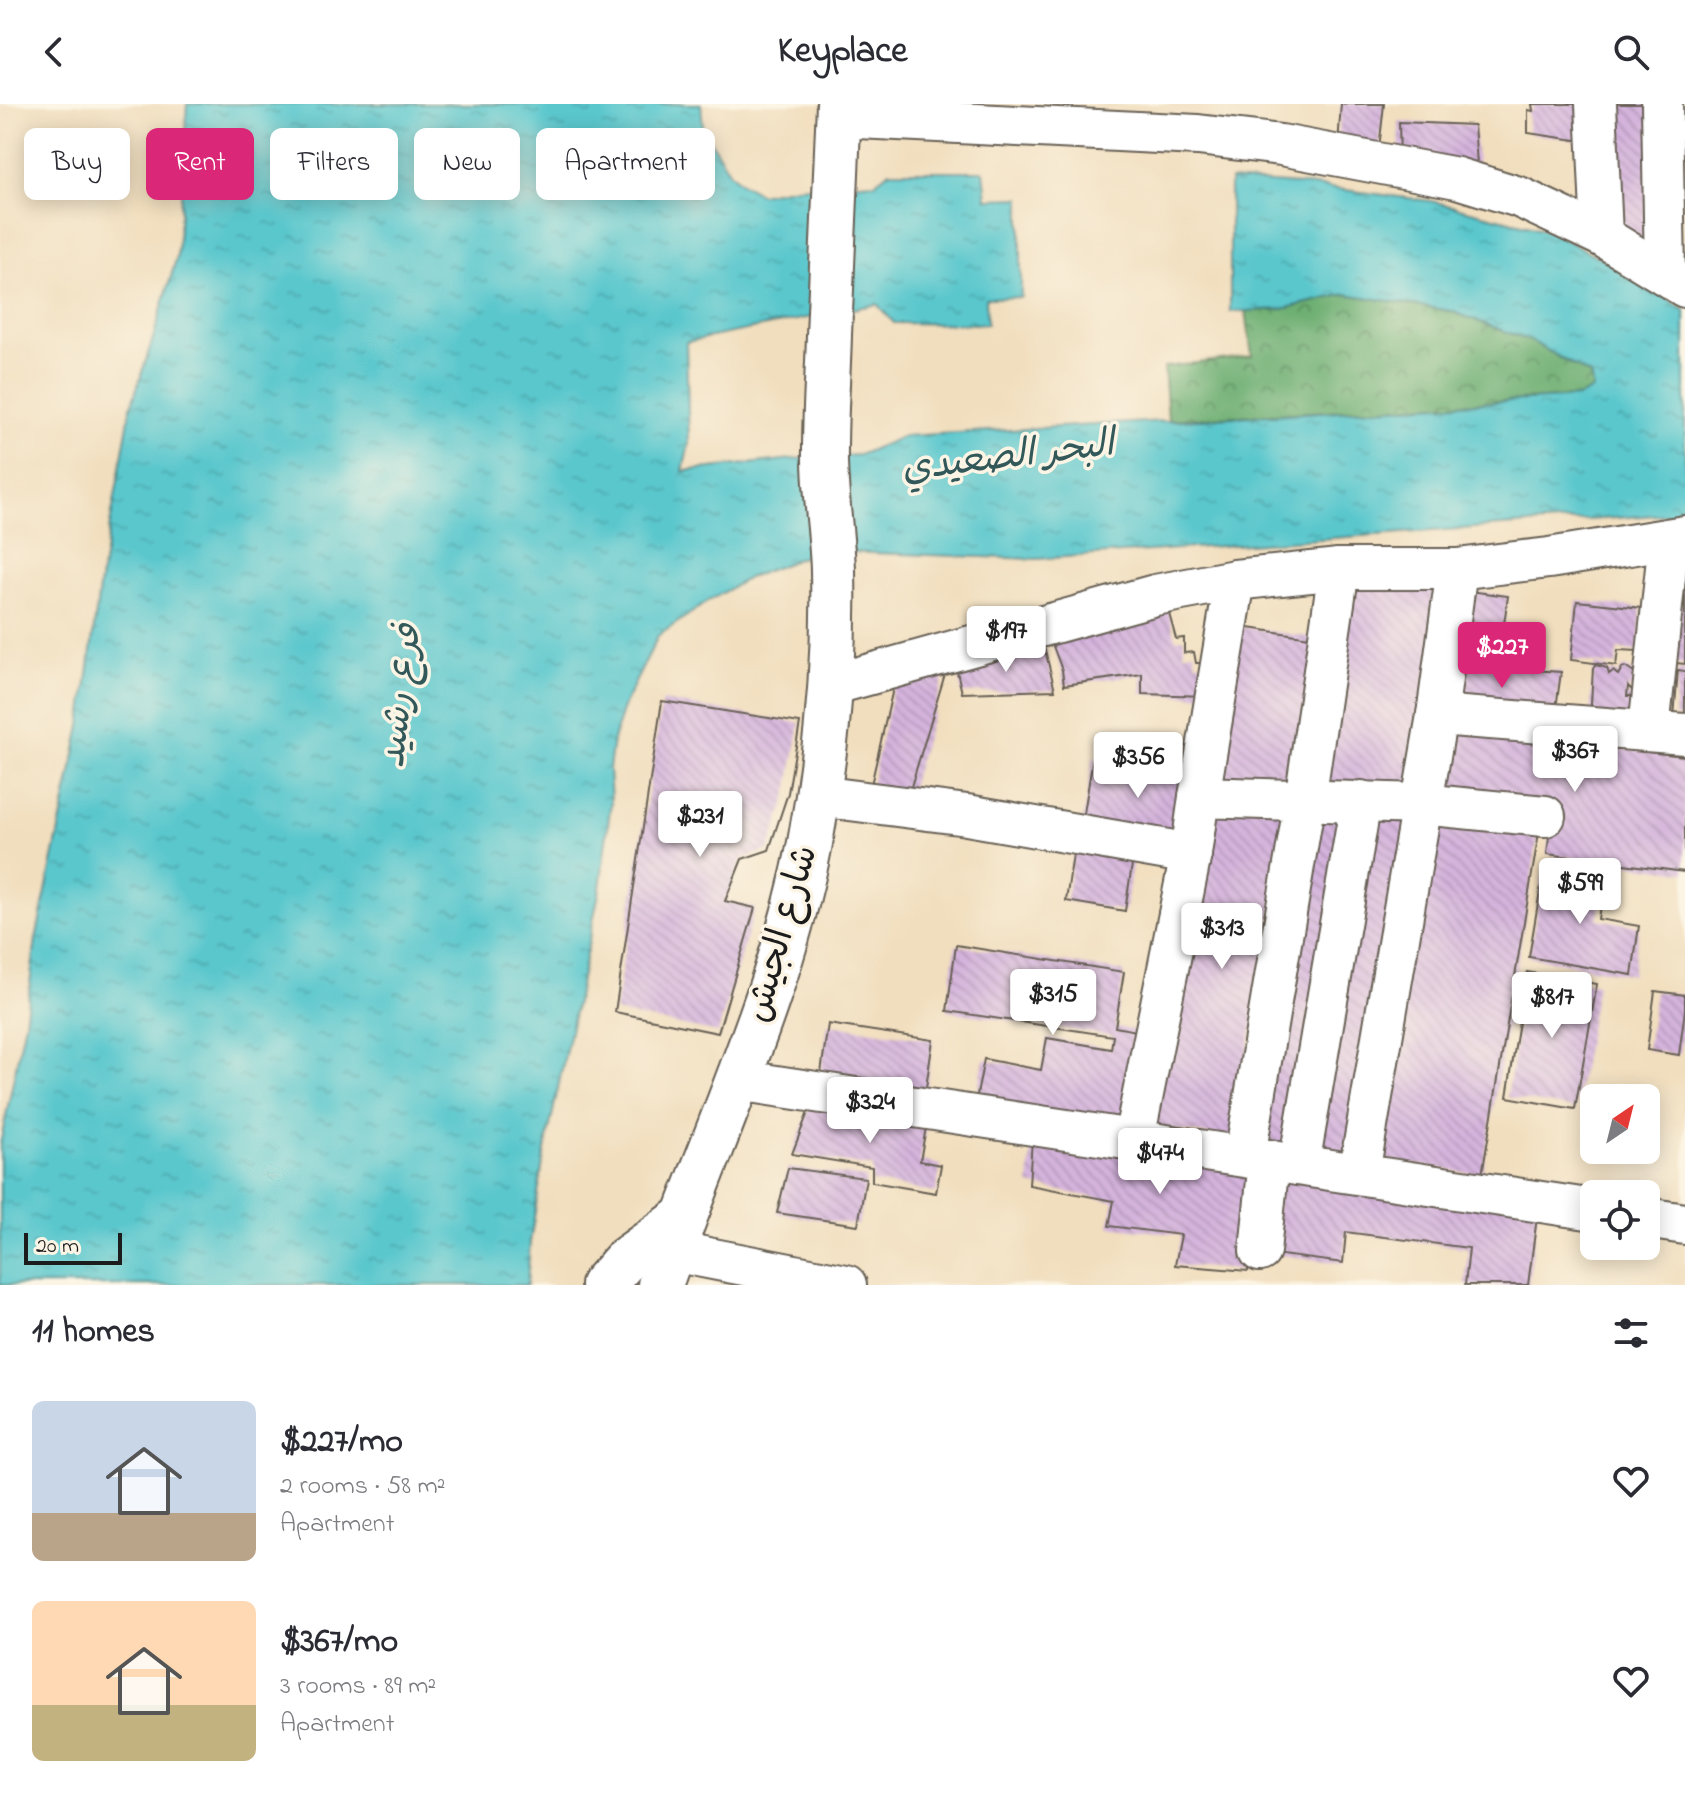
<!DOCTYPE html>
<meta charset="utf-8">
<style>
:root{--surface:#fff;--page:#f7f7f7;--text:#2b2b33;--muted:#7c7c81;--accent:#db2777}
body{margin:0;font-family:"Indie Flower","Playpen Sans Arabic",sans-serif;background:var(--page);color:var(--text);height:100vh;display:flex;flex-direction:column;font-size:30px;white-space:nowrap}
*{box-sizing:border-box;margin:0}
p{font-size:26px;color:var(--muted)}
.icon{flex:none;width:44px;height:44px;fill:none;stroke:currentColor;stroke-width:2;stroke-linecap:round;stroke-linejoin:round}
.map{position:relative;height:1181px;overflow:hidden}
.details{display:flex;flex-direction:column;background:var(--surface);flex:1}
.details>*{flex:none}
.hud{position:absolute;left:24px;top:24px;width:800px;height:72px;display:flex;gap:16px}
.needle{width:52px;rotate:35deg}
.controls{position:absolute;left:1580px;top:980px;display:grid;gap:16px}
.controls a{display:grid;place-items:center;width:80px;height:80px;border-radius:12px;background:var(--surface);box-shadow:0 4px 20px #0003;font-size:40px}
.scale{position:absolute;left:24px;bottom:20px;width:98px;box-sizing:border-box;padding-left:8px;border:4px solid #1c1c1c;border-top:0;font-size:22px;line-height:28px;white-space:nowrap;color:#1c1c1c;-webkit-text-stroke:6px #fcf5e5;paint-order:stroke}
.price{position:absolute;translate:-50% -68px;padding:0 18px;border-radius:8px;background:#fff;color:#222;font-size:26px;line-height:52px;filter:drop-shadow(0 2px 4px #0008)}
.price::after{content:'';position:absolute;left:50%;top:48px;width:24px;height:18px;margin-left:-12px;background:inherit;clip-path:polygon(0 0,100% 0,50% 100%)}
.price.active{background:var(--accent);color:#fff}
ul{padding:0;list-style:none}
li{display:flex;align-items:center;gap:24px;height:200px;padding:0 32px}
li span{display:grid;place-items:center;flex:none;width:224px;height:160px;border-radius:12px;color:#555}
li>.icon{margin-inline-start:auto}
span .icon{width:96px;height:96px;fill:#fffc;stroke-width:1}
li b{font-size:34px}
h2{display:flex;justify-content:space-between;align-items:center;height:96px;padding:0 32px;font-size:34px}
.tag{padding:0 28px;border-radius:12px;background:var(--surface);box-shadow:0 4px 20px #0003;font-size:28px;line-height:72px}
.tag.active{background:var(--accent);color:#fff}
header{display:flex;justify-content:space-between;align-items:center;height:104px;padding:0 32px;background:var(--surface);font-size:36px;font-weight:700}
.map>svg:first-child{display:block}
</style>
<header><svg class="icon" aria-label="back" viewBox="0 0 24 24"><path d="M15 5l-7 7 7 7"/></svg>Keyplace<svg class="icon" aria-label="search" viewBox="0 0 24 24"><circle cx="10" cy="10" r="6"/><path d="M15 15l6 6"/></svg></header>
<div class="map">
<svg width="1685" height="1181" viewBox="0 0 1685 1181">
<defs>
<pattern id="forest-crowns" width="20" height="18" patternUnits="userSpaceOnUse" patternTransform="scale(2)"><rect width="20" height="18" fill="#6daf72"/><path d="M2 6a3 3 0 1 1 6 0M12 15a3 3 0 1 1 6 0" fill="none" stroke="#598e5d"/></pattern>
<pattern id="water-ripples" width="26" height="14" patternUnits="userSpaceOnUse" patternTransform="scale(2)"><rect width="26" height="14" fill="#5ac7cd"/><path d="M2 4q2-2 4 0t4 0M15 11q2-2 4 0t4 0" fill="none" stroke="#4eaaaf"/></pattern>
<pattern id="building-back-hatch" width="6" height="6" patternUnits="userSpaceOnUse" patternTransform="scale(2)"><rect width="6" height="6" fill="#d4b3dc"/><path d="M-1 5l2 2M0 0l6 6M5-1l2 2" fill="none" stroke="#b599bc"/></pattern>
</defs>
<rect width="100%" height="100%" fill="#fcf5e5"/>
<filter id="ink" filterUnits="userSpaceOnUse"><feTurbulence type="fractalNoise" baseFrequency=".0125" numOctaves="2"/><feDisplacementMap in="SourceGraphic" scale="16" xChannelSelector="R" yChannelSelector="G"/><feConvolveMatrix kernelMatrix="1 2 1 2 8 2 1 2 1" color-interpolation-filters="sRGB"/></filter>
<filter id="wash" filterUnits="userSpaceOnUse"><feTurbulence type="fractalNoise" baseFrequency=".006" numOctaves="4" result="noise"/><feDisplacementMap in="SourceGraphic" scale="32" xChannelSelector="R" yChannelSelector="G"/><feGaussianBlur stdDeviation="1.8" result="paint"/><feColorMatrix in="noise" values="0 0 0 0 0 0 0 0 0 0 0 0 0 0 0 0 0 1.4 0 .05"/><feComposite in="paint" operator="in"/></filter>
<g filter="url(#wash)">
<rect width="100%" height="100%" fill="#f1debe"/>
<path fill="url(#forest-crowns)" stroke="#446647" stroke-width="2" d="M1346 190 1451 207 1531 237 1590 271 1593 285 1579 293 1168 316 1164 263 1252 252 1246 207 1282 205Z"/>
<path fill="url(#water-ripples)" stroke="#3b7274" stroke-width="2" d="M187 0H701L703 25 730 69 741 79 760 90 796 83 875 78 890 67H984L987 95 1021 94V193L986 194 987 220 894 219 877 200 686 238 689 340 683 367 793 355 859 351 904 332 1579 293 1593 285 1590 271 1531 237 1451 207 1346 190 1282 205 1230 208V76L1314 82 1431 97 1546 126 1612 160 1685 206V409L1037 455 845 448 810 450 748 474 707 498 658 532 623 603 613 636 609 665 611 697 600 784 545 1046 530 1138 527 1181H0V1041L25 918 36 835 82 617 100 477 131 303 154 231 177 152Z"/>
<g id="blocks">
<g fill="url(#building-back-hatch)">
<path d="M1341 0H1384L1379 45 1338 40Z"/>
<path d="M1532 0H1587L1589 38 1528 29V6L1533 7Z"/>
<path d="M1604 0H1657L1662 150 1608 126Z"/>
<path d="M1399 18 1474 21 1477 60 1400 54Z"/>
<path d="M1682 476 1685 477V560L1676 559 1680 478Z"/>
<path d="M1443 482 1412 694 1310 686 1347 484Z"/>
<path d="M1469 487 1508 492 1500 548H1455Z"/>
<path d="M1577 497 1641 504 1639 547 1618 546 1616 562 1571 556Z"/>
<path d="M1168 506 1176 535 1184 534V549L1194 548 1196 559H1213L1207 592 1142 590V570L1064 581 1062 566 1051 537Z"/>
<path d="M1235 522 1317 534 1297 692 1214 681Z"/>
<path d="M1045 546 1055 586 962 589 955 559Z"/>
<path d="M948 560 907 696 871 681 897 567Z"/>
<path d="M1450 560 1561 568 1555 612 1443 606Z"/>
<path d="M1596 561 1607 564 1609 570 1613 567 1618 571 1622 564 1625 563 1634 569 1635 585 1633 587 1628 582 1627 592H1633V619L1590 618 1593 564Z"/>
<path d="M1678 566 1685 567V614L1674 613Z"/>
<path d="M662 597 800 619 788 689 769 746 742 755 725 797 755 804 718 929 615 908Z"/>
<path d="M1437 626 1685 652V768L1547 750 1552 706 1431 694Z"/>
<path d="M1093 654 1194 671 1183 738 1082 721Z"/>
<path d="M1216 697 1290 704 1233 1034 1151 1022Z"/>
<path d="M1315 703 1355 708 1298 1044 1252 1038Z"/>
<path d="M1371 706 1408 710 1353 1053 1310 1045Z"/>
<path d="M1427 708 1540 722 1482 1071 1367 1053Z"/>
<path d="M1074 744 1133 754 1125 807 1066 797Z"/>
<path d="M1544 763 1604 774 1598 815 1639 822 1632 871 1529 853Z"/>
<path d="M956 841 1124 868 1115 923 1147 929 1130 1028 975 1001 984 955 1041 966 1047 934 1111 945 1113 932 947 907Z"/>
<path d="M1527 868 1597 880 1575 1005 1507 993Z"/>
<path d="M1655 887 1685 891V906L1679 951 1647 946Z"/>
<path d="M828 920 933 936 924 997 819 982Z"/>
<path d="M812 998 927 1018 920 1057 941 1061 936 1089 872 1078V1063L792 1050Z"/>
<path d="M1032 1035 1254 1059 1248 1167 1175 1161 1181 1131 1109 1122 1114 1097 1029 1081Z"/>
<path d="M788 1064 866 1074 858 1121 777 1109Z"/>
<path d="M1279 1065 1539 1098 1528 1181H1465L1469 1144 1346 1128 1343 1159 1273 1150Z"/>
</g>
</g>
</g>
<g filter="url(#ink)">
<use href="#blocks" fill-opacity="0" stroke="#676055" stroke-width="2"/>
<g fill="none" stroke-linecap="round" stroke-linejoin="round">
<g stroke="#676055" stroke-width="44">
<g id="street">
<path d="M1596 0 1602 132"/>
<path d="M1662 0 1665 170"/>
<path d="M838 13 1198 31 1281 41 1457 74 1519 93 1602 132 1685 183"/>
<path d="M831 581 1155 491 1235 476 1339 465H1457L1549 454 1685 432"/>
<path d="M1437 611 1685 630"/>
<path d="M1649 626 1669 435"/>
<path d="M818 692 967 711 1191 750"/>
<path d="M1199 693 1235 476"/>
<path d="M737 976 1594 1106"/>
<path d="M1134 1035 1191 750 1199 693 1421 700 1545 712"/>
<path d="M1245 1052 1305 696 1339 465"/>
<path d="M1299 1061 1361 697"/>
<path d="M1359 1069 1437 611 1457 465"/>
<path d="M1646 1114 1685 1120"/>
<path d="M672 1147 846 1181"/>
<path d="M1260 1147 1269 1056"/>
</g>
</g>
<g stroke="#676055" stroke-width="48">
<g id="secondary">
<path d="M603 1181 626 1155 683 1114"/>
<path d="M660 1181C711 1034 780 893 810 739 827 649 835 558 833 467 832 427 824 386 825 346 825 307 828 269 829 231 832 154 835 77 839 0"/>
</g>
</g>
<use href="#street" stroke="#fff" stroke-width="40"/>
<use href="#secondary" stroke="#fff" stroke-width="44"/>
</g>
</g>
<g text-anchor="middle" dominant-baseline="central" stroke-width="7" stroke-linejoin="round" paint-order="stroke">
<g font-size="36" fill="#1c1c1c" stroke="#fcf5e5">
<text transform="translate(783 830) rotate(-74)">شارع الجيش</text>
</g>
<g font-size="38" font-style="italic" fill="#32585a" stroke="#fcf5e5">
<text transform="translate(1008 354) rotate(-7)">البحر الصعيدي</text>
<text transform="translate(402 592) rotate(-83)">فرع رشيد</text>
</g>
</g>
</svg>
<div class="controls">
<a><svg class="needle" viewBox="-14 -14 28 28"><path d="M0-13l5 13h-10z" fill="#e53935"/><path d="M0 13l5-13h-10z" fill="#7c7c81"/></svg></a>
<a><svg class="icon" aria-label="locate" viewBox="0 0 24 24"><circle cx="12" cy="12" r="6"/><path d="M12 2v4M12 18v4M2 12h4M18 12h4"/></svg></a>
</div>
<div class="scale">20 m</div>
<b class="price" style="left:1006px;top:570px">$197</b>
<b class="price active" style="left:1502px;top:586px">$227</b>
<b class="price" style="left:1575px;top:690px">$367</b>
<b class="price" style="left:1138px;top:696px">$356</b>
<b class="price" style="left:700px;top:755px">$231</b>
<b class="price" style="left:1580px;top:822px">$599</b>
<b class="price" style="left:1222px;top:867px">$313</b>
<b class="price" style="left:1053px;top:933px">$315</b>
<b class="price" style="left:1552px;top:936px">$817</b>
<b class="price" style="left:870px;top:1041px">$324</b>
<b class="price" style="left:1160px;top:1092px">$474</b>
<div class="hud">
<a class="tag">Buy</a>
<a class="tag active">Rent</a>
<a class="tag">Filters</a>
<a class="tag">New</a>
<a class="tag">Apartment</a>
</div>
</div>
<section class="details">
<h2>11 homes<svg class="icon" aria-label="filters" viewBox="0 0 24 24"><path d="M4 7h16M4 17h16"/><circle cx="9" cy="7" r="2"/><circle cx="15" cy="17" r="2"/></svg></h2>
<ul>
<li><span style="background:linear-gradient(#c9d6e8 70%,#b9a48a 0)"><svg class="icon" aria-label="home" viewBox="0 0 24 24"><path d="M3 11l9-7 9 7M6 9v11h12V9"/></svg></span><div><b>$227/mo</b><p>2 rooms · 58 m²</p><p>Apartment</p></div><svg class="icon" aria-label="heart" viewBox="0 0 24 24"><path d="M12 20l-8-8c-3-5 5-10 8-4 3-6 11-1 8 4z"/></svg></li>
<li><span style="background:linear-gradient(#ffd9b3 65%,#c2b280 0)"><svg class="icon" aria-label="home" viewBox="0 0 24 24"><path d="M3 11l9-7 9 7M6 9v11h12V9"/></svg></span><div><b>$367/mo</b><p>3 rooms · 89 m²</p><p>Apartment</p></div><svg class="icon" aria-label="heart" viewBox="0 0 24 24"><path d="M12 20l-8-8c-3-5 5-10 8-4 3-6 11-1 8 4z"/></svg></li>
</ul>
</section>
